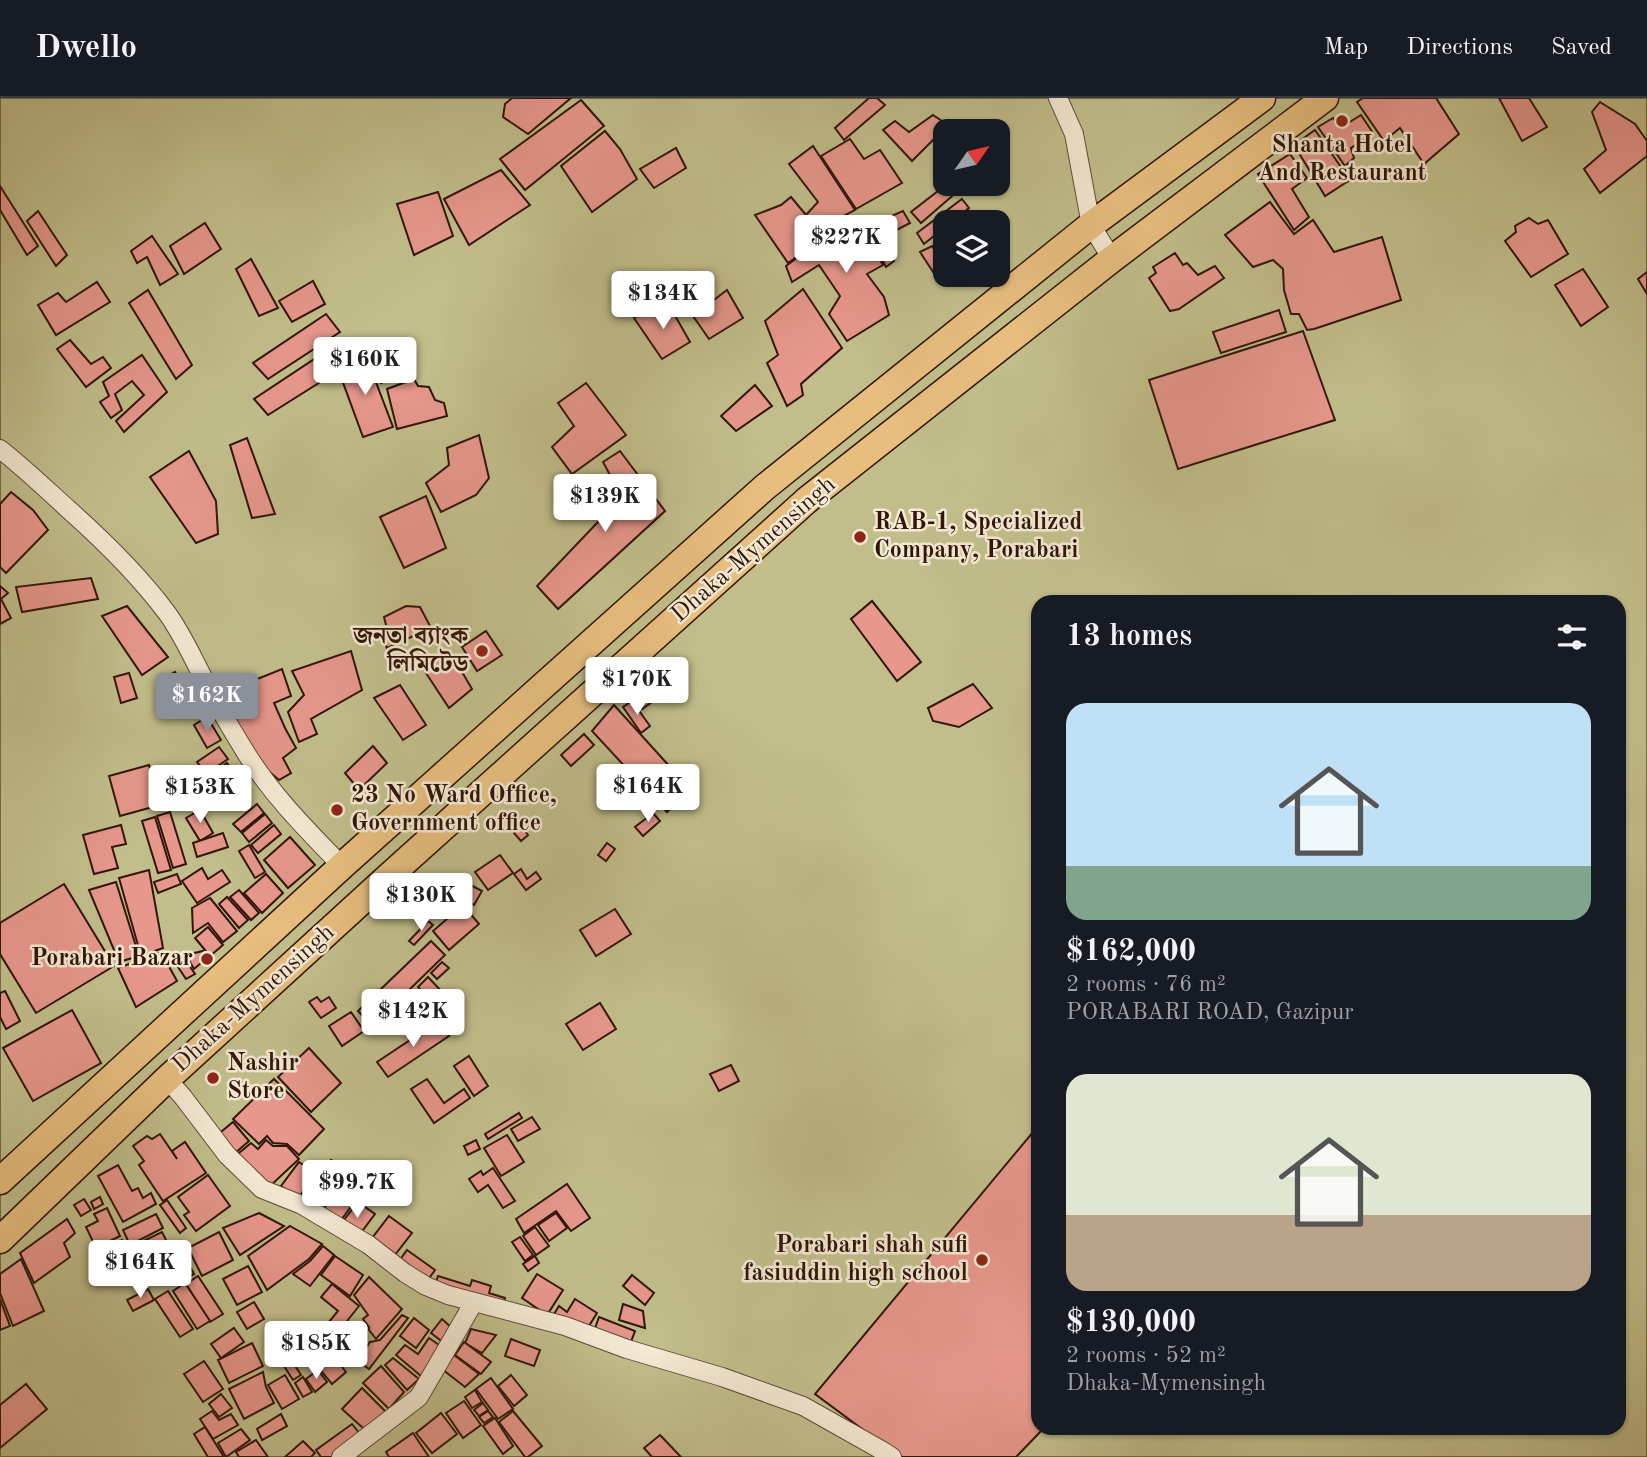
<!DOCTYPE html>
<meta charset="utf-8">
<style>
:root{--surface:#171b24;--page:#20242c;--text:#f1f3f6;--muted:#9ea1a6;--line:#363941;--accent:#8c9099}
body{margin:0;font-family:"Old Standard TT","Noto Serif Bengali",serif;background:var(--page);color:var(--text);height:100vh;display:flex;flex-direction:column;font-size:26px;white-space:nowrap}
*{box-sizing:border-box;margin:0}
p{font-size:23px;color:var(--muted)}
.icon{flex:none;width:38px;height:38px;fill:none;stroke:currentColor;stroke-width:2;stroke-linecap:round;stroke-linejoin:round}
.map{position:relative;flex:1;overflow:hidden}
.panel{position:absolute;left:1031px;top:497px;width:595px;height:840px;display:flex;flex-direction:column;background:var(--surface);border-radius:21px;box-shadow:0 2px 5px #0004}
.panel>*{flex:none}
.needle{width:46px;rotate:56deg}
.fabs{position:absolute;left:933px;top:21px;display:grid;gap:14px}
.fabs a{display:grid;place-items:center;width:77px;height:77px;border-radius:14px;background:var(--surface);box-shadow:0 2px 5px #0004;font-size:35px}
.price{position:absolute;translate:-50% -60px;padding:0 16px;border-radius:7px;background:#fff;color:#222;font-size:23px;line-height:46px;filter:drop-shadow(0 2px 4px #0008)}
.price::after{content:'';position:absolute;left:50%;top:42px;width:21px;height:16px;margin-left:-10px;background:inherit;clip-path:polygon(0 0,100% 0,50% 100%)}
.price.on{background:var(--accent);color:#fff}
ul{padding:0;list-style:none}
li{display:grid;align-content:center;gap:14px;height:371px;padding:0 35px}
li span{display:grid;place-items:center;height:217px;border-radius:21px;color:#555}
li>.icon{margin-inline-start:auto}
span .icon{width:126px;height:126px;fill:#fffc;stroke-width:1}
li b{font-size:30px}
h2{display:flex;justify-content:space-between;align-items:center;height:84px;padding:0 35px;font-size:30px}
header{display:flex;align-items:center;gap:42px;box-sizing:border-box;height:98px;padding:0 35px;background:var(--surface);border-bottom:2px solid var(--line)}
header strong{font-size:33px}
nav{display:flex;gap:38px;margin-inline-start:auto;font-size:24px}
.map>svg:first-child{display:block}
</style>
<header>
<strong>Dwello</strong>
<nav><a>Map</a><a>Directions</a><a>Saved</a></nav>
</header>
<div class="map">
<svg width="1647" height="1359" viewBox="0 0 1647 1359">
<rect width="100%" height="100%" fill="#edb"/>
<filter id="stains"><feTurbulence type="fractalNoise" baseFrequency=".00286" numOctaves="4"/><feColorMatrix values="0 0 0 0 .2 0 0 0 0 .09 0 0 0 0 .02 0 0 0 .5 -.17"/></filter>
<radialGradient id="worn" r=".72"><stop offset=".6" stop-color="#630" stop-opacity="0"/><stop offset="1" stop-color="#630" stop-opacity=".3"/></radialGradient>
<path fill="#c1be8b" stroke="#796a4a" stroke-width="2" fill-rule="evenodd" d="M0 0H1647V1359H0ZM945 33H998V86H945ZM945 124H998V177H945ZM1038 504H1619V1330H1038Z"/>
<g fill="#e7978c" stroke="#311508" stroke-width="2">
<path d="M512 0H571L528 36 503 19 505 6Z"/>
<path d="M869 0H877L885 7 844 42 835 30Z"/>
<path d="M1363 0H1436L1459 36 1424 66 1400 30 1384 43 1357 4Z"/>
<path d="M1499 0H1529L1547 29 1522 43Z"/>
<path d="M581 2 604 28 525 92 500 61Z"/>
<path d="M1600 4 1635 26 1647 43V58L1600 95 1584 71 1606 52 1592 14Z"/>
<path d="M933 17 948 27 912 63 883 32 895 23 909 34Z"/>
<path d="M1361 17 1373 35 1351 50 1354 60 1345 68 1318 29 1333 20 1340 30Z"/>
<path d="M1315 32 1350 82 1325 98 1294 47Z"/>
<path d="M605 33 620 51 637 81 592 114 561 68Z"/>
<path d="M850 41 864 61 880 52 902 85 856 111 821 58Z"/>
<path d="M813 48 855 112 808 137 801 156 788 165 755 117 781 107 791 99 806 117 818 104 789 66Z"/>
<path d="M676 50 686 70 654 90 640 71Z"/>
<path d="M1290 56 1307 80 1292 91 1309 119 1294 132 1258 76Z"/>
<path d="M501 72 530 107 469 147 444 101Z"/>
<path d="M947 86H966L921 125 911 114Z"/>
<path d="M0 88 38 148 27 157 0 112Z"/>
<path d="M438 94 453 138 414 157 397 106Z"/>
<path d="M962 101 969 110 951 124H945V129L924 146 917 135Z"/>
<path d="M1270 104 1294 136 1313 122 1334 154 1382 139 1401 202 1314 231 1307 232 1299 216H1291L1284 192 1283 171 1273 162 1253 169 1225 137Z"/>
<path d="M38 113 67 157 56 168 27 123Z"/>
<path d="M903 113 910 125 883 139 894 163 886 169 866 129Z"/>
<path d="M851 118 863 133 883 167 867 176 884 199 889 217 847 243 829 216 840 198 819 167 792 184 786 168 806 153 810 139Z"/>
<path d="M1529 120 1538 126 1548 122 1568 156 1531 179 1505 143 1516 134 1515 128Z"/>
<path d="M205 125 221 151 184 176 170 148Z"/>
<path d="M152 138 178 176 160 187 147 159 137 165 131 153Z"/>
<path d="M932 148 945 167V177H952L954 179 941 186 920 154Z"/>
<path d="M1175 155 1183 167 1187 165 1198 177 1215 168 1224 180 1179 211 1170 213 1149 180 1156 175 1153 169Z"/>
<path d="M251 161 278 210 259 218 236 171Z"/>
<path d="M1583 171 1608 209 1581 228 1555 187Z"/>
<path d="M1647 174V196L1638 181Z"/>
<path d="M313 183 325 206 292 224 279 203Z"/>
<path d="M97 184 110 204 56 237 38 207 58 195 66 204Z"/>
<path d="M803 191 842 250 801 286 803 297 787 308 767 265 778 257 765 223Z"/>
<path d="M148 192 192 267 176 281 129 205Z"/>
<path d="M727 192 743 220 709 241 693 218Z"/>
<path d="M669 207 690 244 662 261 634 220 655 208 658 215Z"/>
<path d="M1279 212 1286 234 1221 255 1213 234Z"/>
<path d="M326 216 340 234 268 281 253 265Z"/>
<path d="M1303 233 1335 322 1178 371 1149 282Z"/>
<path d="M70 242 91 266 103 259 111 270 86 289 57 251Z"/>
<path d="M328 252 341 271 268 317 254 301Z"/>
<path d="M386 254 397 279 381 285 372 259Z"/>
<path d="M142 257 167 294 124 334 116 323 144 297 132 283 115 296 122 312 111 320 100 304 109 298 103 284Z"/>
<path d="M366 258 393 329 363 339 338 271Z"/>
<path d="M414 281 418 288 429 289 435 302 444 305 447 318 397 331 387 291Z"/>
<path d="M586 285 626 337 572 376 552 349 574 328 558 305Z"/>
<path d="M755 287 772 308 736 333 721 318Z"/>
<path d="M479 337 489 380 476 397 441 414 426 385 449 367 447 350Z"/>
<path d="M247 340 275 416 252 420 230 347Z"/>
<path d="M189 353 216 403 218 436 196 445 150 379Z"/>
<path d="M620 353 665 413 558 511 537 488 596 426 623 401 603 364Z"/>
<path d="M11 394 33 412 48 432 6 475 0 469V406Z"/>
<path d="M426 398 446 450 404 470 380 419Z"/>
<path d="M91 480 98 501 22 514 16 489Z"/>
<path d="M0 488 8 495 1 501 11 520 0 526Z"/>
<path d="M872 503 921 564 897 583 851 521Z"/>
<path d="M127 508 168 559 142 577 102 518Z"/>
<path d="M406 508 420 509 431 530 387 550 379 534 387 531 384 519Z"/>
<path d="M486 533 502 557 477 573 462 549Z"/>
<path d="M351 553 362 592 311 621 317 636 299 644 288 614 304 597 292 573Z"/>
<path d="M451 555 472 591 449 610 422 569Z"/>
<path d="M282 571 291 598 274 605 285 630 296 650 283 660 291 675 279 682 259 665 216 598Z"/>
<path d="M175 574 189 597 175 605 162 582Z"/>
<path d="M129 575 137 600 121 605 114 579Z"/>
<path d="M656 586 663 596 642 611 635 601Z"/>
<path d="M973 586 992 610 959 629 933 623 928 610Z"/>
<path d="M400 587 426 627 403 642 374 600Z"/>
<path d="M632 603 650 628 641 635 623 609Z"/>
<path d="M614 607 691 692 667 714 592 633Z"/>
<path d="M207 619 221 642 207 650 194 627Z"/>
<path d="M584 636 594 647 571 668 561 657Z"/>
<path d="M373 648 387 665 359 692 345 675Z"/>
<path d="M219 649 228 661 206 676 197 664Z"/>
<path d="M227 665 236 678 214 693 206 680Z"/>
<path d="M149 667 160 707 120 718 109 678Z"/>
<path d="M237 682 246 695 224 711 215 697Z"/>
<path d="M257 706 264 715 241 734 233 726Z"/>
<path d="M200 712 213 735 200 743 186 720Z"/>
<path d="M170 714 186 766 173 770 157 718Z"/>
<path d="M653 715 660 723 643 738 635 729Z"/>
<path d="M265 716 272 725 249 744 242 735Z"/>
<path d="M155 719 171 772 158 775 142 723Z"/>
<path d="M121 727 126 746 112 749 118 770 94 776 83 737Z"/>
<path d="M274 727 281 736 258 755 251 747Z"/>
<path d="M521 728 528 737 521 743 514 735Z"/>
<path d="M223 735 228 749 197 759 193 745Z"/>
<path d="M290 739 315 767 288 790 264 762Z"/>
<path d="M607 745 615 751 606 763 598 757Z"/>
<path d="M249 747 265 774 255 780 239 753Z"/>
<path d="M500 757 513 775 488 792 475 774Z"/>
<path d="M202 770 208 781 222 772 230 784 197 805 182 783Z"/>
<path d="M521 771 527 781 536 774 541 781 526 792 514 776Z"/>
<path d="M149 772 163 850 141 858 119 780Z"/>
<path d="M177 776 181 786 158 795 154 784Z"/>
<path d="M266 776 283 795 262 815 244 795Z"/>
<path d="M455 779 482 793 474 807 448 793Z"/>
<path d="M116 784 139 858 119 864 89 792Z"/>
<path d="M64 786 114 868 36 915 0 856V825Z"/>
<path d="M239 792 259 815 251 822 230 799Z"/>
<path d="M227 799 248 822 239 830 219 806Z"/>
<path d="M210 800 237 833 223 844 208 825 193 835 192 810Z"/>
<path d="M463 807 479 826 449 852 433 833Z"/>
<path d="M615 811 631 836 596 858 580 832Z"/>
<path d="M428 823 433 827 414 847 409 843Z"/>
<path d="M208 829 223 847 210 858 195 840Z"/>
<path d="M431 843 445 857 372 928 358 913Z"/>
<path d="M203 853 207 860 194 871 186 857Z"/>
<path d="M161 854 177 883 136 909 118 870Z"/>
<path d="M184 860 195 876 186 881 176 866Z"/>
<path d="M442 864 449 870 437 881 431 875Z"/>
<path d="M428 879 444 896 433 906 418 889Z"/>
<path d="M414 892 419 897 403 913 398 908Z"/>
<path d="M5 893 20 923 6 931 0 919V895Z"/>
<path d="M317 899 321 904 329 899 336 910 321 920 309 904Z"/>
<path d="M600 905 616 931 583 952 566 926Z"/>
<path d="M72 912 101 965 33 1003 3 950Z"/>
<path d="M351 914 364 933 342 948 329 928Z"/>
<path d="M439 923 449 938 388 979 377 964Z"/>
<path d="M309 950 341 985 311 1014 278 979Z"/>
<path d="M469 958 488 988 474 998 454 968Z"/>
<path d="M731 967 739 983 719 993 710 976Z"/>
<path d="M274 981 324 1031 299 1057 287 1046 273 1045 267 1038 259 1046 233 1021Z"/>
<path d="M427 981 444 1005 464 991 470 1000 434 1025 411 991Z"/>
<path d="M519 1015 522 1020 488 1041 485 1036Z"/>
<path d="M532 1019 540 1031 518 1043 511 1031Z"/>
<path d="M233 1024 249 1043 233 1057 216 1038Z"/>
<path d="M1038 1028V1330H1044L1016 1359H900L815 1296Z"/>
<path d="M160 1036 177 1061 172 1053 185 1044 206 1075 163 1103 139 1067 144 1063 133 1048 147 1038 152 1041Z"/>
<path d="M507 1037 524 1064 501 1078 484 1050Z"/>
<path d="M266 1042 273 1048H287L299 1061 268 1090 233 1060 251 1045 258 1051Z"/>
<path d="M476 1042 480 1051 468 1057 464 1048Z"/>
<path d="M331 1062 384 1091 377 1104 324 1075Z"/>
<path d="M299 1064 316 1076 298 1100 281 1088Z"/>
<path d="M118 1067 132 1093 138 1090 143 1100 151 1095 156 1106 123 1124 98 1078Z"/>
<path d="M493 1070 515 1103 503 1110 488 1087 478 1094 469 1081 481 1073 483 1077Z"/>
<path d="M208 1077 230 1108 196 1133 184 1117 189 1114 178 1099Z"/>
<path d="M319 1078 335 1090 317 1114 301 1101Z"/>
<path d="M567 1086 590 1120 571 1133 556 1113 524 1135 516 1121Z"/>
<path d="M340 1090 356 1102 338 1126 322 1113Z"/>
<path d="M100 1099 103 1106 94 1111 91 1104Z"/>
<path d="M84 1101 91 1112 81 1118 74 1107Z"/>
<path d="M167 1102 186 1130 180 1135 160 1107Z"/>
<path d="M358 1104 375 1116 357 1140 340 1127Z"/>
<path d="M107 1110 120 1138 96 1150 86 1129 98 1123 94 1116Z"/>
<path d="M259 1115 284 1128 240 1157 223 1130Z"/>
<path d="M556 1115 567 1130 549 1143 538 1127Z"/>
<path d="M156 1116 163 1130 130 1147 123 1132Z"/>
<path d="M389 1118 412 1135 391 1162 369 1144Z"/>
<path d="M67 1121 75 1135 64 1145 70 1159 34 1185 20 1155Z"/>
<path d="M290 1128 322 1146 309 1161 267 1192 248 1158Z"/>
<path d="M535 1129 549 1148 536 1157 523 1138Z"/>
<path d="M162 1134 169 1148 140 1162 133 1148Z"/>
<path d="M219 1134 233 1162 202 1178 188 1150Z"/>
<path d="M520 1139 533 1157 525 1163 512 1144Z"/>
<path d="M122 1142 135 1162 125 1169 111 1149Z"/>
<path d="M323 1148 334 1157 310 1188 293 1176 310 1163Z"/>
<path d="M182 1149 188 1163 173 1169 167 1155Z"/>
<path d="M407 1152 435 1172 425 1186 397 1166Z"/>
<path d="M166 1156 171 1167 151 1178 145 1167Z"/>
<path d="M335 1158 363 1177 350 1198 321 1177Z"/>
<path d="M535 1158 539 1165 528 1173 523 1166Z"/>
<path d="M21 1161 44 1213 13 1228 0 1195V1176Z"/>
<path d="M188 1165 194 1176 174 1187 168 1176Z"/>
<path d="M248 1168 262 1194 237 1207 223 1181Z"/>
<path d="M537 1176 563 1192 547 1217 522 1200Z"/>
<path d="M632 1177 654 1195 645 1207 623 1188Z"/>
<path d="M198 1178 223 1216 210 1224 186 1186Z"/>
<path d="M438 1178 470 1188 472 1182 491 1188 489 1195 505 1200 503 1208 435 1187Z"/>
<path d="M369 1179 402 1211 376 1241 369 1232V1229L363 1221 368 1217 354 1197Z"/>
<path d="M185 1185 210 1223 197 1231 173 1193Z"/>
<path d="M332 1186 359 1208 339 1233 329 1224 338 1213 321 1199Z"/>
<path d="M148 1191 154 1202 133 1213 127 1202Z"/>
<path d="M168 1193 193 1231 180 1239 155 1201Z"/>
<path d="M0 1201 10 1228 0 1232Z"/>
<path d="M575 1201 597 1215 584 1236 554 1216 559 1208 567 1214Z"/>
<path d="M254 1204 264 1221 247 1231 237 1214Z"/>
<path d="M623 1206 643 1213 645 1230 619 1222Z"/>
<path d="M402 1217 408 1220 369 1271 357 1262 370 1244 380 1242Z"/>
<path d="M599 1219 635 1233 629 1249 593 1236Z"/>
<path d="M414 1220 429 1232 416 1250 400 1238Z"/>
<path d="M442 1221 453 1231 444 1245 431 1235Z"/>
<path d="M234 1230 244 1244 221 1260 211 1246Z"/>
<path d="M471 1231 496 1237 482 1255 465 1245Z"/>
<path d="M429 1240 442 1249 421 1278 396 1257 405 1247 418 1256Z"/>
<path d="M511 1241 540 1252 534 1268 505 1258Z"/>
<path d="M351 1242 363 1250 354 1262 343 1253Z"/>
<path d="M464 1244 491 1264 481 1276 455 1257Z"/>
<path d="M252 1245 263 1268 229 1285 218 1262Z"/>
<path d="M331 1255 346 1274 332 1286 316 1267Z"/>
<path d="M454 1257 479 1276 465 1289 442 1271Z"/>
<path d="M393 1260 419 1281 407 1292 385 1267Z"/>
<path d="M204 1263 223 1291 203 1304 184 1276Z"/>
<path d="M292 1263 301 1277 293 1282 284 1268Z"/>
<path d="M381 1268 404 1294 389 1311 363 1285Z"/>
<path d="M318 1272 327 1284 315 1294 306 1281Z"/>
<path d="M263 1274 266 1289 274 1305 244 1321 229 1291Z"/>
<path d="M285 1277 299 1301 282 1311 268 1287Z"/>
<path d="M511 1277 527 1297 514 1308 498 1288Z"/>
<path d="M303 1279 312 1294 303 1299 295 1285Z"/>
<path d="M491 1280 513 1311 498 1321 476 1291Z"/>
<path d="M26 1286 47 1311 0 1350V1307Z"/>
<path d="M362 1290 386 1314 364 1331 342 1311Z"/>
<path d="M475 1292 482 1304 472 1310 465 1299Z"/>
<path d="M221 1296 232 1310 219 1319 209 1306Z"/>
<path d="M464 1303 481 1327 463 1340 446 1315Z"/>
<path d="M483 1305 488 1312 479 1318 474 1312Z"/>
<path d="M212 1313 219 1322 231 1316 238 1327 213 1341 200 1321Z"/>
<path d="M488 1313 493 1319 484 1325 479 1319Z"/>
<path d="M513 1313 542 1348 528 1359H525L499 1324Z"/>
<path d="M441 1315 457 1336 432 1355 416 1335Z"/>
<path d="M281 1316 287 1328 262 1342 257 1331Z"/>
<path d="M495 1320 513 1348 503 1356 483 1328Z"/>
<path d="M352 1326 360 1336 334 1359H321L316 1352Z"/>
<path d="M205 1329 224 1359H208L194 1336Z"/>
<path d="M241 1331 250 1342 226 1359 218 1345Z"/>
<path d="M413 1335 429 1359H389L386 1354Z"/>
<path d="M660 1337 681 1359H652L644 1350Z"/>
<path d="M256 1342 268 1359H239L236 1354Z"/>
<path d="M303 1343 315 1355 311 1359H285Z"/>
</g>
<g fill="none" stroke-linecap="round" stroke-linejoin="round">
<g stroke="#604735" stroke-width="20">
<g id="minor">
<path d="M1058 0 1074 36 1091 127 1112 161"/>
<path d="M0 351C24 370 46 391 68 411 104 443 138 476 167 515 183 537 193 561 206 585 217 607 230 629 243 650 269 694 306 731 342 768"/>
<path d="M167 981 183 999 227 1057 262 1091 302 1107 369 1147 405 1175 426 1188 448 1197 565 1228 627 1251 722 1279 803 1308 883 1353 892 1359"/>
<path d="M341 1359 419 1299 474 1204"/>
</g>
</g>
<g stroke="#311508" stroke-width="29">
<g id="highway">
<path d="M0 1083 342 768 765 389 1091 127 1262 0"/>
<path d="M0 1142 167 981 388 779 807 402 1112 161 1325 0"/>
</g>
</g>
<use href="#minor" stroke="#f4e9d3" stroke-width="18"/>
<use href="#highway" stroke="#e7be7e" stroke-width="26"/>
</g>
<g fill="#8f2418" stroke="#f4e9d3" stroke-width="2.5">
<circle cx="1342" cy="23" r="7"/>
<circle cx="860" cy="439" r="7"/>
<circle cx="482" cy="553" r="7"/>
<circle cx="337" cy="712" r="7"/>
<circle cx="207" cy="861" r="7"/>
<circle cx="213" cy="980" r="7"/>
<circle cx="982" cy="1162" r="7"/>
</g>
<g text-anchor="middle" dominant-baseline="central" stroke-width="5" stroke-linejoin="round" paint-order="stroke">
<g font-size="24" font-weight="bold" fill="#311508" stroke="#f4e9d3" text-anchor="start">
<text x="1342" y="48" text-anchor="middle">Shanta Hotel<tspan x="1342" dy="28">And Restaurant</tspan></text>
<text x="874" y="425">RAB-1, Specialized<tspan x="874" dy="28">Company, Porabari</tspan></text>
<text x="468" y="539" text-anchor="end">জনতা ব্যাংক<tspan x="468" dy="28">লিমিটেড</tspan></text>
<text x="351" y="698">23 No Ward Office,<tspan x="351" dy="28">Government office</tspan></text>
<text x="193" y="861" text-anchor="end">Porabari Bazar</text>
<text x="227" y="966">Nashir<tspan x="227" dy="28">Store</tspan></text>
<text x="968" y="1148" text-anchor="end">Porabari shah sufi<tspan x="968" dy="28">fasiuddin high school</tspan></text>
</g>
<g font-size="24" fill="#311508" stroke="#f4e9d3">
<text transform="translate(754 452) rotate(-41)">Dhaka-Mymensingh</text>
<text transform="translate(254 901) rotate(-42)">Dhaka-Mymensingh</text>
</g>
</g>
<rect width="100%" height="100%" filter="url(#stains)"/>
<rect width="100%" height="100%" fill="url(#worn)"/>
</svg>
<div class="fabs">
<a><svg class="needle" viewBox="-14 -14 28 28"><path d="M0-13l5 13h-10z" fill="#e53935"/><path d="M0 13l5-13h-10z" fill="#9ea1a6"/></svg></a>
<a><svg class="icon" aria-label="layers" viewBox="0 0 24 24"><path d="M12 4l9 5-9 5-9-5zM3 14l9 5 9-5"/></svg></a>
</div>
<b class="price" style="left:846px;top:177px">$227K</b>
<b class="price" style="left:663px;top:233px">$134K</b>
<b class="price" style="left:365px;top:299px">$160K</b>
<b class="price" style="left:605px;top:436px">$139K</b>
<b class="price" style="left:637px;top:619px">$170K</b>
<b class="price on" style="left:207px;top:635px">$162K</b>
<b class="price" style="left:648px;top:726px">$164K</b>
<b class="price" style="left:200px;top:727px">$153K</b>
<b class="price" style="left:421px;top:835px">$130K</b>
<b class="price" style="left:413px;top:951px">$142K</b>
<b class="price" style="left:357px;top:1122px">$99.7K</b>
<b class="price" style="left:140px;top:1202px">$164K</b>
<b class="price" style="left:316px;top:1283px">$185K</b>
<section class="panel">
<h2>13 homes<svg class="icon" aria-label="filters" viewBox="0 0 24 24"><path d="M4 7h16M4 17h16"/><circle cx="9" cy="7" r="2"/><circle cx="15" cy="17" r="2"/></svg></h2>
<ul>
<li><span style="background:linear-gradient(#bfe0f5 75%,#7fa58c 0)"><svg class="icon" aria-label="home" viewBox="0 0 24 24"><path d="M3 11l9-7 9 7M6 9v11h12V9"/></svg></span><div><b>$162,000</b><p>2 rooms · 76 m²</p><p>PORABARI ROAD, Gazipur</p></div></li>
<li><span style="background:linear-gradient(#dfe7d0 65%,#b9a48a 0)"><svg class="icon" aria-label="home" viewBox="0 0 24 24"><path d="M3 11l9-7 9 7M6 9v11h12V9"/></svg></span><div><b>$130,000</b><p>2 rooms · 52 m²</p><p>Dhaka-Mymensingh</p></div></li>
</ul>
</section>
</div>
